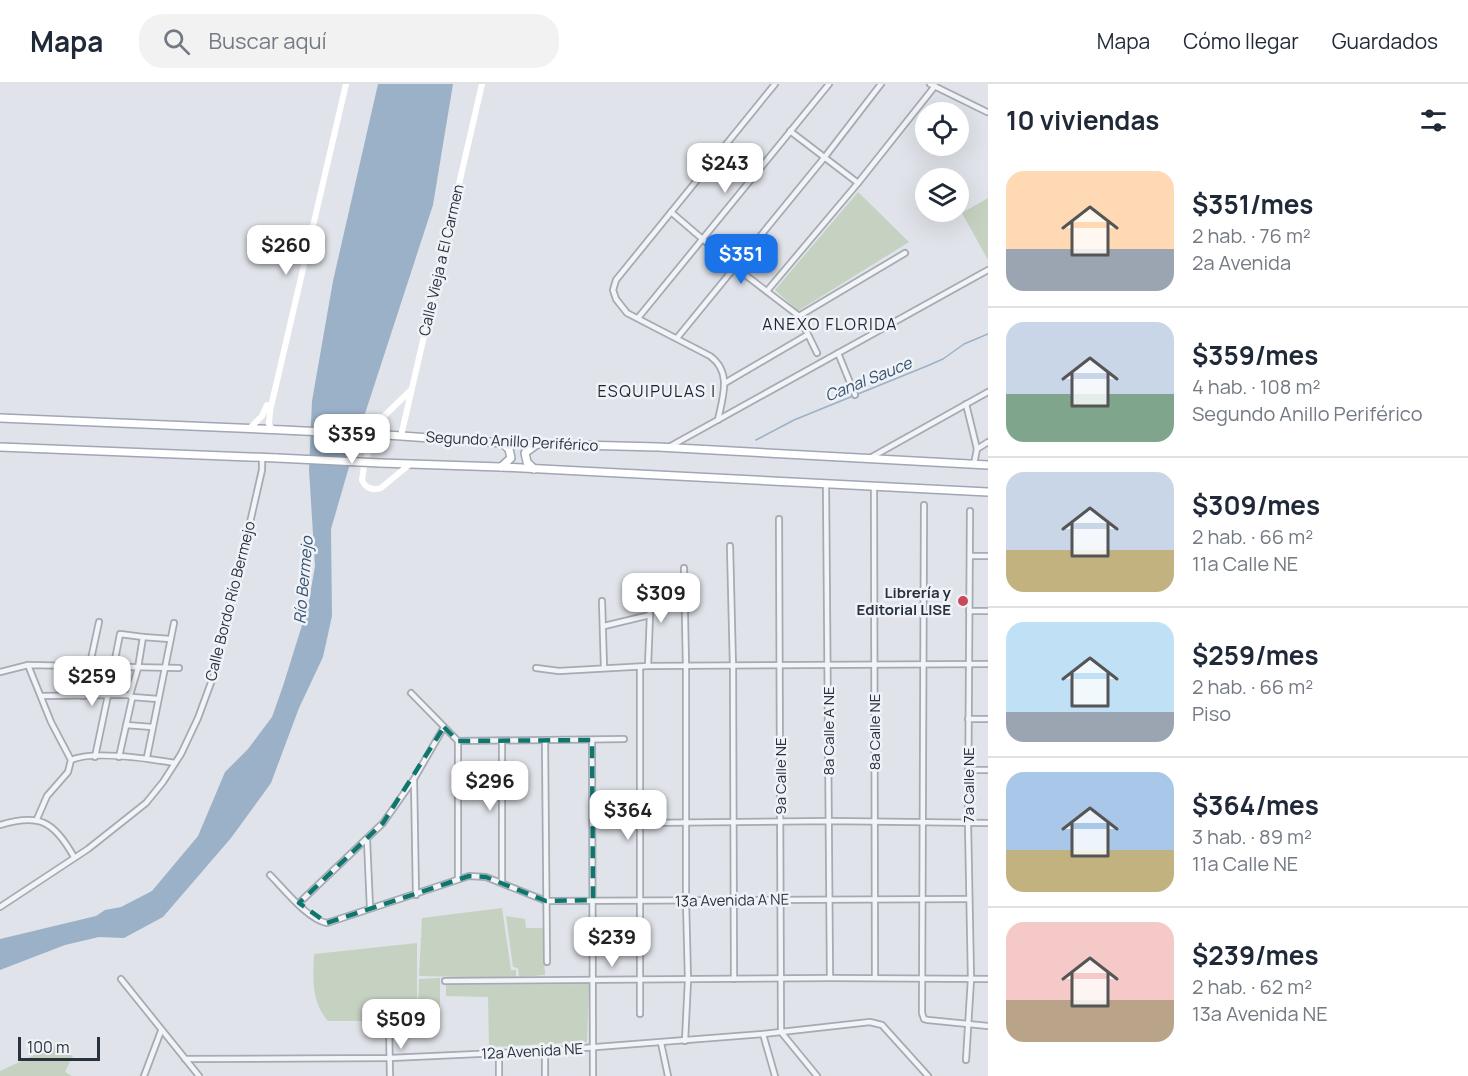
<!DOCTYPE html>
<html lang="es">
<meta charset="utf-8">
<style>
:root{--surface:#fff;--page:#f2f2f3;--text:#1f2937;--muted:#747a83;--line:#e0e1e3;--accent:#1a73e8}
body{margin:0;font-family:Manrope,sans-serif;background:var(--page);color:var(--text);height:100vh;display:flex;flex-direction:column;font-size:22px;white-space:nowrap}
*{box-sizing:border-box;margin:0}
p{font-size:20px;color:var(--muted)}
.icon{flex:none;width:33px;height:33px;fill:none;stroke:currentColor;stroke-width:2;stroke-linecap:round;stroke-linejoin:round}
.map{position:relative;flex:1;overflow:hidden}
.drawer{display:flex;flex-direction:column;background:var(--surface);width:480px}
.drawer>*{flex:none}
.controls{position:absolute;left:915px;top:18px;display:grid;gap:12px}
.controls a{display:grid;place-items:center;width:54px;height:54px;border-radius:50%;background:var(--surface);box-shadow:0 6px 24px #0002;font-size:30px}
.scale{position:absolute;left:18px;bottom:15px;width:82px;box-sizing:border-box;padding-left:6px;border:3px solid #29313f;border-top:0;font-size:16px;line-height:21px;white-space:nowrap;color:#29313f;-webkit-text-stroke:4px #eff2f6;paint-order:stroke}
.price{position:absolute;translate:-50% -51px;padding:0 14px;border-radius:12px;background:#fff;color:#222;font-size:20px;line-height:39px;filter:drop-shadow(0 2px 3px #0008)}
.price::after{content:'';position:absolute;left:50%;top:36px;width:18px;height:14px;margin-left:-9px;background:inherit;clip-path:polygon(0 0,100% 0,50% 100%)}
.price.current{background:var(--accent);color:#fff}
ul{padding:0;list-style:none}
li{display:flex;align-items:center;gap:18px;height:150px;padding:0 18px}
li+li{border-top:2px solid var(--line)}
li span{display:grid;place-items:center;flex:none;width:168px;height:120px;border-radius:18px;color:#555}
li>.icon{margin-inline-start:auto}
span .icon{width:72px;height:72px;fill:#fffc;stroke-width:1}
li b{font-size:26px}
h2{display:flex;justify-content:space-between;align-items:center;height:72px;padding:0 18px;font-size:26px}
header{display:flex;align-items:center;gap:36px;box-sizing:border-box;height:84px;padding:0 30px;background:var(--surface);border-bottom:2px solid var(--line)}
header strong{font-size:28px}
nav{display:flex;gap:33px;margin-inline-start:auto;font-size:21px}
.search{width:420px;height:54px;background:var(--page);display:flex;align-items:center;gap:15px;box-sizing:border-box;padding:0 21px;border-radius:24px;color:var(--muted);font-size:22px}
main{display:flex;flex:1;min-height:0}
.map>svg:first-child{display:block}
</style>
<header>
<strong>Mapa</strong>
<div class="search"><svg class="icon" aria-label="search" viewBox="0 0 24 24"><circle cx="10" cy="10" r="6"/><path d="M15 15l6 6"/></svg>Buscar aquí</div>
<nav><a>Mapa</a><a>Cómo llegar</a><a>Guardados</a></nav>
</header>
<main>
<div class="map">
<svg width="988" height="992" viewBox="0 0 988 992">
<rect width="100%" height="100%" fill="#e0e3e9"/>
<g fill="#c5d2c1">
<path d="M858 108 909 158 798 227 775 206Z"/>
<path d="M988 114V176L962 129Z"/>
<path d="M502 824 511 886H516V894L419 892 422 834Z"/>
<path d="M506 832 525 835 526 844H543L545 891 519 893 518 884 513 883Z"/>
<path d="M417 859V937H328C311 918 313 893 314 870Z"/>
<path d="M440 894V923H418L419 895Z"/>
<path d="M589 900 587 958 489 963 488 913 446 912V901Z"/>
<path d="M54 962 73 972 65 988 72 992H0V987Z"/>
</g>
<path fill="#9bb1c8" d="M378 0H453L433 121 360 345 331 445 332 532 323 573 299 624 271 699 231 754 163 833 124 854 99 853 65 861 0 886V855L96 832 105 826 121 823 152 807 198 752 225 688 248 665 272 633 283 602 308 522 315 482 309 386 312 317 333 197Z"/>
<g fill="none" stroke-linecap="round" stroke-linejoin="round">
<path stroke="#9bb1c8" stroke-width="1.5" d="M756 356 794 336 927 282 943 275 964 260 988 250"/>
<g stroke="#a5aab3" stroke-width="8">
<g id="street">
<path d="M930 0 987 28"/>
<path d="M790 47 858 99"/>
<path d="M671 128 735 183 799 232 817 269"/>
<path d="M767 207 858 99 935 2"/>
<path d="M799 232 905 169"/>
<path d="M638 234 829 0"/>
<path d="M677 254 824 74 881 0"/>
<path d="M838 269 855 311"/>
<path d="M725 299 807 251"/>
<path d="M966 320 977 365 974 380"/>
<path d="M718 336C723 312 732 288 710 272L627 229 616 215 613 206 616 196 775 0"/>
<path d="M669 363 988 186"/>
<path d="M977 365 988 358"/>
<path d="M870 374 988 308"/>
<path d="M826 400 830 894"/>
<path d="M874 403 875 894"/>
<path d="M924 421 922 929 924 935 928 936 988 942"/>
<path d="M779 435 781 948 817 992"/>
<path d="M730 462 733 583 734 895"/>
<path d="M970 472H988"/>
<path d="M684 484 686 582V817L688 896 685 957"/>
<path d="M646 498 650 531 648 582"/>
<path d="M602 517 604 584"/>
<path d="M969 527H988"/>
<path d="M604 542 650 531"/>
<path d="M143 553 170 555"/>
<path d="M28 581 51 638 71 676 68 688 47 712 37 735"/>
<path d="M640 583V930"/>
<path d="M536 584 559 587 648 582 988 580"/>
<path d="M0 588 28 581 179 584"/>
<path d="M411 609 458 657 624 655"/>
<path d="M41 612 108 611 95 673"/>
<path d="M83 612 99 538"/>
<path d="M132 613 158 615"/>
<path d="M968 635H988"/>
<path d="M126 641 152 643"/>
<path d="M592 656 593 992"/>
<path d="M502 657V798"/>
<path d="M545 657 547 878"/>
<path d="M119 673 132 615 130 611H108L120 550 143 553 138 584 130 611"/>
<path d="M147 673 174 539"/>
<path d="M71 676C93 666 151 675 175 679"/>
<path d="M968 686H988"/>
<path d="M414 696 416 811"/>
<path d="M640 739 829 737 988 739"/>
<path d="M0 741C39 729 54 737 74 773"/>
<path d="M367 756 370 824"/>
<path d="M270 791C284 805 308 836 327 839L469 792 486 793 546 817 969 815"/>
<path d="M458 795V657"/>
<path d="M299 819 383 739 414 695 444 643"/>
<path d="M0 823 88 765 146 719 163 698 181 670 198 634 216 585 220 560 241 478 262 386V373"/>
<path d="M121 895 199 992"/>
<path d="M445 897 830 894 988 895"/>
<path d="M389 941 390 992"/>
<path d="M763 950 775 992"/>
<path d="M661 959 668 992"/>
<path d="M545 967V992"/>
<path d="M499 969V992"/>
<path d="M185 975 390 974 545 967 763 950 870 938 882 941 928 992"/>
<path d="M966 976 971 895 968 739 970 427"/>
<path d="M144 992 161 947"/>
</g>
</g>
<g stroke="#9fa7b4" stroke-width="10">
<g id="primary">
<path d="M0 334 283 346"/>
<path d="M387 351 502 359 658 363 988 381"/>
<path d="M0 363 277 374"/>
<path d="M380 379 501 383 988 408"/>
<path d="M501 383 511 374 509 365 502 359"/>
<path d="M534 385 527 378 525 369 537 360"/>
</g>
</g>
<use href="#street" stroke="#f2f4f7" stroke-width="4.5"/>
<g stroke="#fff" stroke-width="6">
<path d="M250 344 262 332 267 321"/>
<path d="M272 345 269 340 270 327 346 0"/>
<path d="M401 352 482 0"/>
<path d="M410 380 381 404C373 407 365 404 362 396L364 382 378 338 411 306"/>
</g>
<use href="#primary" stroke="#fff" stroke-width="7"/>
<g stroke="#9fa7b4" stroke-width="10" stroke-linecap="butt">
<g id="primary-bridge">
<path d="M283 346 387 351"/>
<path d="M277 374 380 379"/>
</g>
</g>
<use href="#primary-bridge" stroke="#fff" stroke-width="7"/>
</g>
<path fill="none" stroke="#0f766e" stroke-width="4.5" stroke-dasharray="12 8" stroke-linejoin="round" d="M444 643 458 657 592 656 593 816 546 817 486 793 469 792 327 839 299 819 383 739Z"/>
<circle fill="#cb475b" stroke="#eff2f6" stroke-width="2" cx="963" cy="517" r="6"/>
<g text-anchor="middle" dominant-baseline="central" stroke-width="5" stroke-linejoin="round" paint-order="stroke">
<g font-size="15" fill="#29313f" stroke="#eff2f6">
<text transform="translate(441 176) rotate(-77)">Calle Vieja a El Carmen</text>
<text transform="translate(512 357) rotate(3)">Segundo Anillo Periférico</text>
<text transform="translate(230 517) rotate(-76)">Calle Bordo Río Bermejo</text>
<text transform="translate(828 647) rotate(-90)">8a Calle A NE</text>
<text transform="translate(874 648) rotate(-90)">8a Calle NE</text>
<text transform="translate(780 692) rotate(-90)">9a Calle NE</text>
<text transform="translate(968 701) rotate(-90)">7a Calle NE</text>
<text transform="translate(732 816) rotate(-1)">13a Avenida A NE</text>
<text transform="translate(532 967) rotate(-3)">12a Avenida NE</text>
</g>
<g font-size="15" font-weight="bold" fill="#29313f" stroke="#eff2f6" text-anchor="end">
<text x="951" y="508">Librería y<tspan x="951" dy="17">Editorial LISE</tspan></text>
</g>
<g font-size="16" letter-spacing="1.5" fill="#1b2230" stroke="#eff2f6">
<text x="830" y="240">ANEXO FLORIDA</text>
<text x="657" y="307">ESQUIPULAS I</text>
</g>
<g font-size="16" font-style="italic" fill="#345072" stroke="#eff2f6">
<text transform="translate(868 295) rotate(-22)">Canal Sauce</text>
<text transform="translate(303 496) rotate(-85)">Río Bermejo</text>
</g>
</g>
</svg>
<div class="controls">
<a><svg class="icon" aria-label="locate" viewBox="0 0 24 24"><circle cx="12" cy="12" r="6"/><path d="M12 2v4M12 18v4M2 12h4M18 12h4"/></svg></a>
<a><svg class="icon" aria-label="layers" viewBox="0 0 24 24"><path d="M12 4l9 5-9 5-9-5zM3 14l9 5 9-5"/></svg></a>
</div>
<div class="scale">100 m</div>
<b class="price" style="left:725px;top:110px">$243</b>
<b class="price" style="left:286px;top:192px">$260</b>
<b class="price current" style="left:741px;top:201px">$351</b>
<b class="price" style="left:352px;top:381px">$359</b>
<b class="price" style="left:661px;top:540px">$309</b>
<b class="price" style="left:92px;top:623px">$259</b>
<b class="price" style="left:490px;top:728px">$296</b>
<b class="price" style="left:628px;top:757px">$364</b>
<b class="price" style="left:612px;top:884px">$239</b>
<b class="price" style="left:401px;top:966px">$509</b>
</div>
<section class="drawer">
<h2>10 viviendas<svg class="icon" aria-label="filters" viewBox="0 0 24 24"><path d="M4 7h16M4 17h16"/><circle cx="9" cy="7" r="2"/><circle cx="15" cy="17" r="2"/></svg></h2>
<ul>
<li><span style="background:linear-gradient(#ffd9b3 65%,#9aa5b1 0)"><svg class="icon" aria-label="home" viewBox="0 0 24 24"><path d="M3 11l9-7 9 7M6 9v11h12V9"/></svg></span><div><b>$351/mes</b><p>2 hab. · 76 m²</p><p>2a Avenida</p></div></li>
<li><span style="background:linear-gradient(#c9d6e8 60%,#7fa58c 0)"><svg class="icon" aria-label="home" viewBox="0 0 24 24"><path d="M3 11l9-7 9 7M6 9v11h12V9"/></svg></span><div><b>$359/mes</b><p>4 hab. · 108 m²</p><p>Segundo Anillo Periférico</p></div></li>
<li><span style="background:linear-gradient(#c9d6e8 65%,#c2b280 0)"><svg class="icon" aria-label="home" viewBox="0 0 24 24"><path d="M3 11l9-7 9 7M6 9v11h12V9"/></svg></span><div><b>$309/mes</b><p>2 hab. · 66 m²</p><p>11a Calle NE</p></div></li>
<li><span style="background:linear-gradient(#bfe0f5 75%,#9aa5b1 0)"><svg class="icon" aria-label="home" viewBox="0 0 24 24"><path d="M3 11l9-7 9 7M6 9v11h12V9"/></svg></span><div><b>$259/mes</b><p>2 hab. · 66 m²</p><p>Piso</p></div></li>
<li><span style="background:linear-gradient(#a9c7e8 65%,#c2b280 0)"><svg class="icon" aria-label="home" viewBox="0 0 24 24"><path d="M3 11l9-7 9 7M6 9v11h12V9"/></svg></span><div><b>$364/mes</b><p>3 hab. · 89 m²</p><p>11a Calle NE</p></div></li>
<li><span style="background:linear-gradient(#f6c9c9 65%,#b9a48a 0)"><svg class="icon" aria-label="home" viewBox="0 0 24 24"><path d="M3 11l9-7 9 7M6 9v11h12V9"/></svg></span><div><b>$239/mes</b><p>2 hab. · 62 m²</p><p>13a Avenida NE</p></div></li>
</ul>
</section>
</main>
